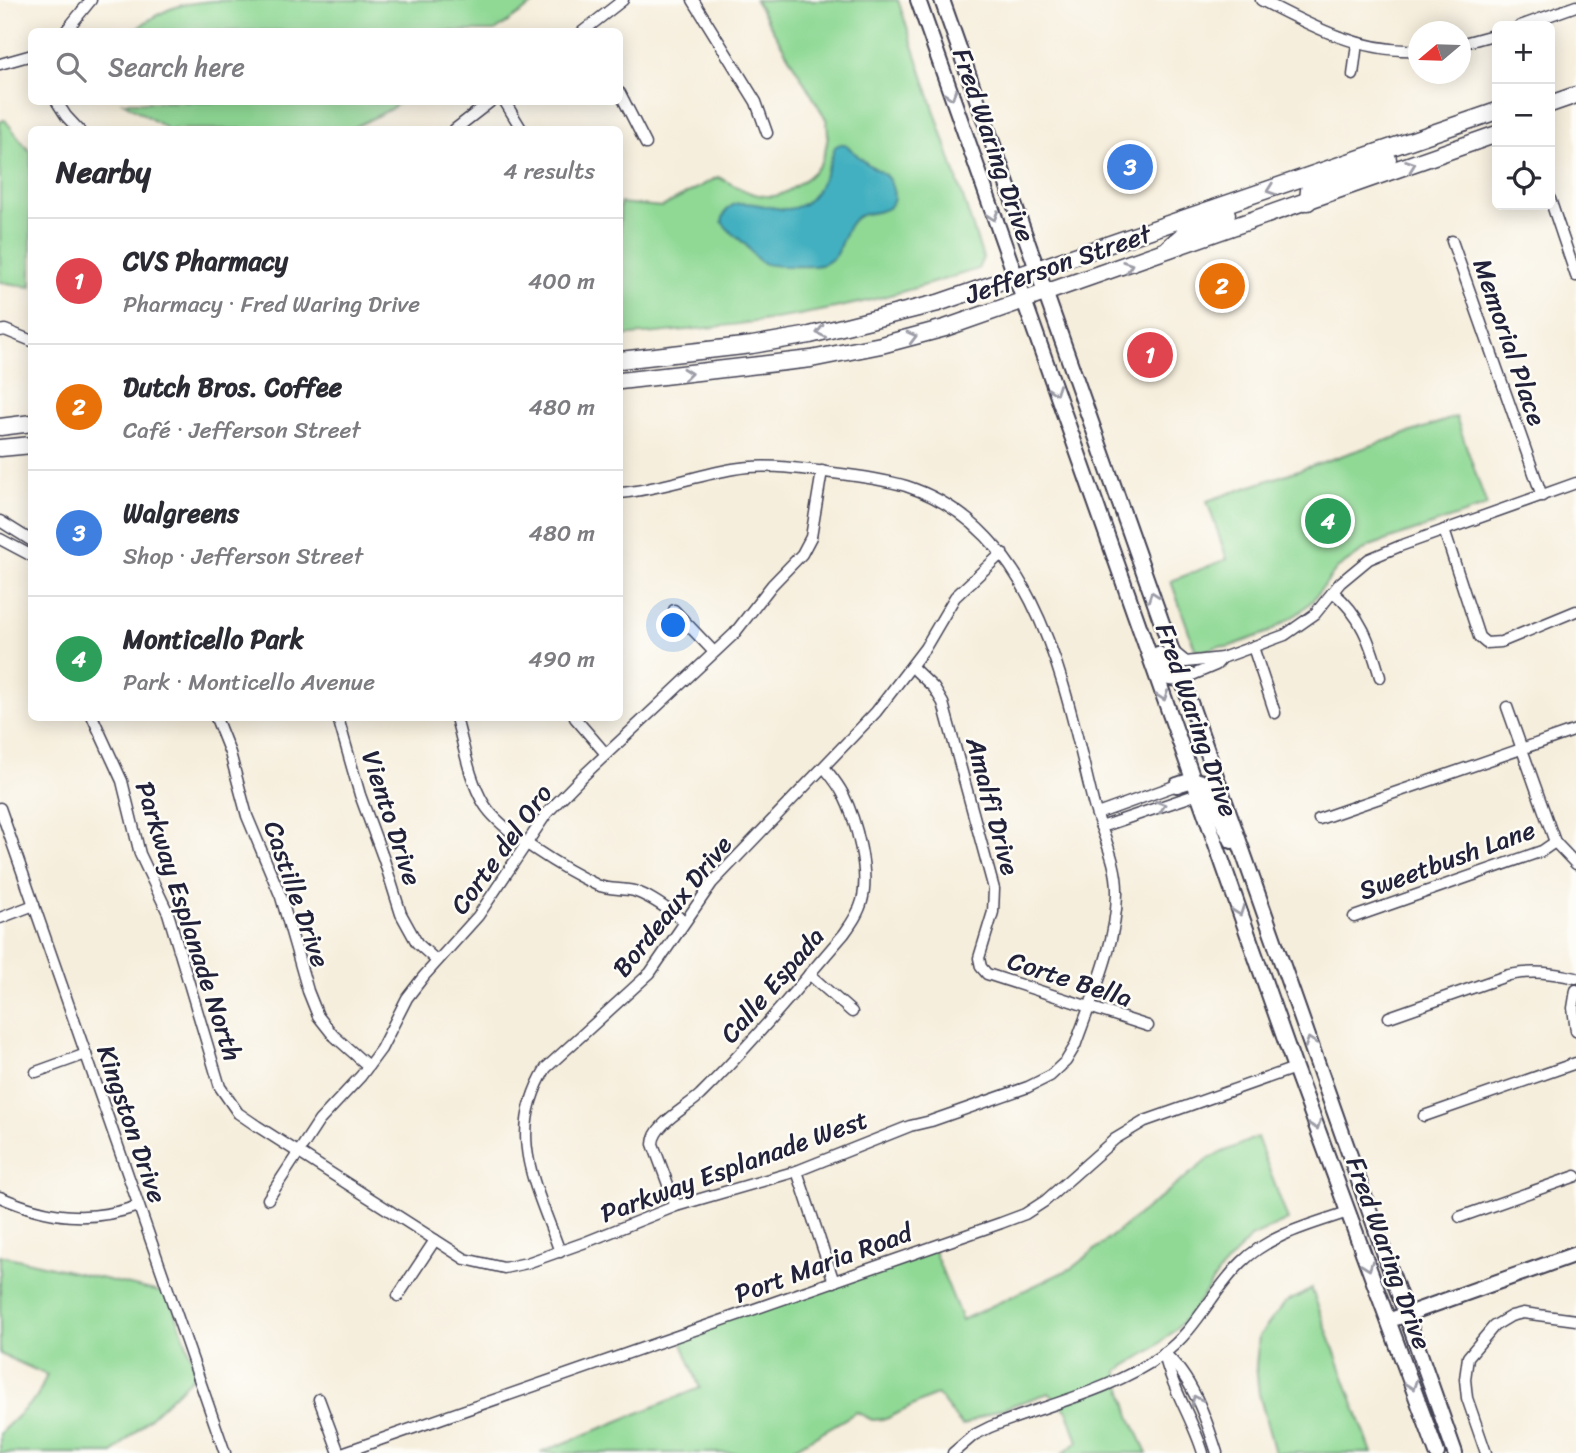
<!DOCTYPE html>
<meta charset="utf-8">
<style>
:root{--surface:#fff;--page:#f7f7f7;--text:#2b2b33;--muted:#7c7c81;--line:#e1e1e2;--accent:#db2777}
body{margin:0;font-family:Sriracha,sans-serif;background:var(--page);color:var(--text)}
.controls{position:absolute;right:21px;top:21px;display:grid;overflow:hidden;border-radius:10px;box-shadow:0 4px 18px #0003}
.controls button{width:63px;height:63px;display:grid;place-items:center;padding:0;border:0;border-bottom:2px solid var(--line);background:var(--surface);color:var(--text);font:35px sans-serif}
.compass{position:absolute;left:1408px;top:21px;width:63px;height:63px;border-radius:50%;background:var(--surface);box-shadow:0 4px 18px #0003;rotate:251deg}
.you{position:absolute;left:674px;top:626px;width:24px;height:24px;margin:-18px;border:5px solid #fff;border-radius:50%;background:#1a73e8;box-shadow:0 0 0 10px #1a73e833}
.badge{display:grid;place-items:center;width:46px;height:46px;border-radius:50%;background:var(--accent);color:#fff;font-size:23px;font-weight:700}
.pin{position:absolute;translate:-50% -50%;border:4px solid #fff;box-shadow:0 2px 7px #0006}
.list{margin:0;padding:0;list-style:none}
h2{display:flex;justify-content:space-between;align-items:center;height:91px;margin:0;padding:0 28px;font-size:30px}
h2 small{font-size:23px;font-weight:400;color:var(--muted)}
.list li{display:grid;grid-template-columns:46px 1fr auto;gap:21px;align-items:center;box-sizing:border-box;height:126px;padding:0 28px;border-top:2px solid var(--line)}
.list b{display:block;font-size:26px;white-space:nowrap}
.list p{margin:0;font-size:23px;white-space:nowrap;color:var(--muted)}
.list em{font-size:23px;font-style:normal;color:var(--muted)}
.icon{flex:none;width:38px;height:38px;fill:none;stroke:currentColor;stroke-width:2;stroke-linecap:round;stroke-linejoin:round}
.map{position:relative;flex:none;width:1576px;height:1453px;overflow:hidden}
.search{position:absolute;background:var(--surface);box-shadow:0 4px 18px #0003;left:28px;top:28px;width:595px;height:77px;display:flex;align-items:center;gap:18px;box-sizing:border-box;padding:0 24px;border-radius:10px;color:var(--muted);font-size:26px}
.panel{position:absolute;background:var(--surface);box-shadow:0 4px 18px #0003;left:28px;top:126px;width:595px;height:595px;border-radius:10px}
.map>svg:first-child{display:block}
.green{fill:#90d995;stroke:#597e68;stroke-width:2}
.water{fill:#43b0c0;stroke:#32697e;stroke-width:2}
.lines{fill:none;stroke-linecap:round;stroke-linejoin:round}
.minor-casing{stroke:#424153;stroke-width:13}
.secondary-casing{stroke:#424153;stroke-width:18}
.primary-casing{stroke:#424153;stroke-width:19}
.minor{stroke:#fff;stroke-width:10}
.secondary{stroke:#fff;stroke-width:14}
.primary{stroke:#fff;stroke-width:16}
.oneway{stroke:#9c9ca7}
.labels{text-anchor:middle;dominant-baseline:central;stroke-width:5;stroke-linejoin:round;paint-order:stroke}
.street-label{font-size:26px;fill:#22223b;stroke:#fdfcf7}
</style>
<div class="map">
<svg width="1576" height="1453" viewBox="0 0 1576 1453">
<rect width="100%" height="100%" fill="#fdfcf7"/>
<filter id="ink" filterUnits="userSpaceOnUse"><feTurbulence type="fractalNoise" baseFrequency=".0143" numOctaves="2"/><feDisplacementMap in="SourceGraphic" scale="14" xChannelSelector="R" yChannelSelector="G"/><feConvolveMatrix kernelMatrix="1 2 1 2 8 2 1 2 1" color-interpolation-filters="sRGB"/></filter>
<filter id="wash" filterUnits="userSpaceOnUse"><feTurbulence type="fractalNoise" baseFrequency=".00686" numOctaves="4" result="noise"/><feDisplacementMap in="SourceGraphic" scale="28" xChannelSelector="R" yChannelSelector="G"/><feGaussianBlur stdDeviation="1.57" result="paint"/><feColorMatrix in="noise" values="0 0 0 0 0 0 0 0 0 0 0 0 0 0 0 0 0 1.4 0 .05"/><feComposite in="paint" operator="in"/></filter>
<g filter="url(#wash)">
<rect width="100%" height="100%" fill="#f6eedc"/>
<!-- green -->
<g class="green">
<path d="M238,0H539L495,31H134C169,2 194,1 238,0Z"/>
<path d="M755,0H898L983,258L978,269C935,282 893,296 849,305C775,322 695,330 620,336V203L662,207L718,177C735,186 754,198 774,196C787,195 816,173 821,162C827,149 830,132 826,119Z"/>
<path d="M123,102H400L389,110L349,130L168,129Z"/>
<path d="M5,120L31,153V287L0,282V121Z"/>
<path d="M1456,417L1487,506L1370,546L1337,569L1312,601L1300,612L1269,632L1228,647L1219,646L1204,651L1195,649L1171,581L1227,559L1207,501Z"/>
<path d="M1257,1137L1288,1220L1251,1237L1219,1272L1195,1308L1175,1330L1152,1350L1117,1371L1130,1416L1147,1453H1063L1078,1442L1068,1412L1049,1393L992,1412L962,1426L937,1394L886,1419L872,1420L857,1412L786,1453H540L700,1388L679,1336L932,1246L962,1320L1072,1268L1211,1157Z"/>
<path d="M0,1255L169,1294L197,1373L113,1453H0V1433L37,1397L47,1375L0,1354Z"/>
<path d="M1312,1289V1290L1372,1453H1275L1259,1394L1256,1366L1259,1336L1285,1303Z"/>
</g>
<!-- water -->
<path class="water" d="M840,144H845C852,150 858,156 865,162C875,170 887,171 892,186C902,216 871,210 859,216C846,222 842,245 835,256C832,260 825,264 821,265C813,267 770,267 763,263C754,259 751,250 745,244C736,236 729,232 722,222C729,187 766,211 788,209C795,208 803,205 808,201C820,192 831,160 835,147Z"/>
</g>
<g filter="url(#ink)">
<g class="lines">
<!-- minor casing -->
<g class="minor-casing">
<g id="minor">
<path d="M693,0L756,102L767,133"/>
<path d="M1261,0C1311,26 1361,53 1418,50"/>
<path d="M1520,26L1576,6"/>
<path d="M65,32L91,0"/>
<path d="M582,32L623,0"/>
<path d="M1460,44L1497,34"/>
<path d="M0,64L32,55"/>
<path d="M1353,75L1357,43"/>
<path d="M620,93L646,144"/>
<path d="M57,102L66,116L79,130"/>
<path d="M505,102L522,130"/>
<path d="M454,130L490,102"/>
<path d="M1550,199L1576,276"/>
<path d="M1452,241L1542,496"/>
<path d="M0,331L5,330L32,341"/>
<path d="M0,521L32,541"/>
<path d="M1444,530L1479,637L1486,643L1501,642L1576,611"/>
<path d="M0,539L32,556"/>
<path d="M1333,592C1361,615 1370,642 1380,677"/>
<path d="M674,610L714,652"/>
<path d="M1253,647L1275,713"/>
<path d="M1174,652L1186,662L1222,658L1285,635L1315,614L1340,583L1369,559L1400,546L1576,483"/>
<path d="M912,667L934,688L943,703L994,889L993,912L979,958L981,967L987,974L1148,1026"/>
<path d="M1183,679L1216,665L1222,658"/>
<path d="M1507,707L1555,842L1576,864"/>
<path d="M93,718L122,781L140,854L168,913L220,1087L238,1113L257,1126L465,1259L504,1268L527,1263L586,1242L676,1206L797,1171L910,1126L931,1121L1028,1087L1050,1076L1066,1061L1075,1046C1092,997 1116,946 1117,894C1118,861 1101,833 1093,802C1064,685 1038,529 906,486C882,479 858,476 833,473C800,469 766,463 733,469C694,476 661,489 620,493"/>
<path d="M216,718L230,753L247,816L281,897L308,991L318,1016L333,1035L368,1066"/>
<path d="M338,718L360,795L384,860L401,914L417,943L437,961"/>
<path d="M456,718C464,746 469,779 484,804C501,832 567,871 597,885C609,890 622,888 634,891C653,897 669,911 685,921"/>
<path d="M575,718L606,754"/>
<path d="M0,808L225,1453"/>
<path d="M1097,814L1177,785"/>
<path d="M1319,819L1576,730"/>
<path d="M1101,827L1198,794"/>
<path d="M1354,917L1542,851L1555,842"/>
<path d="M0,918L34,905"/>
<path d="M809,974L852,1012"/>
<path d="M1576,990L1573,1008L1576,1031"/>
<path d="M1389,1017L1509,975C1532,970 1553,973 1576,978"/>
<path d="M36,1072L86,1054"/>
<path d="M1424,1116L1576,1063"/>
<path d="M797,1171L834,1282"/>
<path d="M0,1197C48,1218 89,1223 138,1206"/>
<path d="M268,1199L319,1121L361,1076L381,1049L407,998L424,976L478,916L547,813L583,776L734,634L772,585L802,554L811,537L822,471"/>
<path d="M676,1206L653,1144C653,1125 686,1108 700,1095C751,1045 797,988 844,934C851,924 859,913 862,901C870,872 856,820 843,794C838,784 831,776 824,767"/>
<path d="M1460,1217L1576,1176"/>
<path d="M560,1252C536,1184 505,1136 546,1068L650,973L712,883L876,712L925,648L955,597L1002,553"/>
<path d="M398,1296L435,1240"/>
<path d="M1164,1353C1192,1377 1206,1418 1217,1453"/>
<path d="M1164,1354C1172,1389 1193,1419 1203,1453"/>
<path d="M319,1399L339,1453"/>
<path d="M342,1453L1001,1223L1025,1214L1045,1201L1115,1139L1145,1121L1295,1068"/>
<path d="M953,1453L974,1435L990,1427C1048,1404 1111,1391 1162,1355C1197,1330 1212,1291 1242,1262C1269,1235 1313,1224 1348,1212"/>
<path d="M1486,1453L1467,1398L1465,1379L1468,1357L1494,1326L1511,1316L1523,1313L1576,1320"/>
</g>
</g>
<!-- secondary casing -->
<g class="secondary-casing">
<g id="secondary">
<path d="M918,0L1295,1068L1437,1453"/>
<path d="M942,0L1455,1453"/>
<path d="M1158,654L1170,678L1183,679"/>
<path d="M1177,785C1187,782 1196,777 1205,784L1232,841"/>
<path d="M1396,1318L1576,1254"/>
</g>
</g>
<!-- primary casing -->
<g class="primary-casing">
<g id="primary">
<path d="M1550,104L1576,95"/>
<path d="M1308,202L1309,190L1388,159"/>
<path d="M1168,248L1184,234L1226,218L1227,214L1223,206"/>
<path d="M620,360L752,345L810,335L938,303L1497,111"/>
<path d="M620,381L811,359L881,345L945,328L1497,134"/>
<path d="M0,427L32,423"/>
<path d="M0,448L32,445"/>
</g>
</g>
<!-- minor -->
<use href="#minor" class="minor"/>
<!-- secondary -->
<use href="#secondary" class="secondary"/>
<!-- primary -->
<use href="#primary" class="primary"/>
</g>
<!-- one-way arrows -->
<defs><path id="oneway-chevron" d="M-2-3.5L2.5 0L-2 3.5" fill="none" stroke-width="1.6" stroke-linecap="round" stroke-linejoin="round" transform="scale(1.75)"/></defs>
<g class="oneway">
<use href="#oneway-chevron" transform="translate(951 95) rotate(71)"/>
<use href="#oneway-chevron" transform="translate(1411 165) rotate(-20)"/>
<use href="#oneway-chevron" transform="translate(1271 190) rotate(161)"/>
<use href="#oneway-chevron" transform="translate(993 216) rotate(71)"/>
<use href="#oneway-chevron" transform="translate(1128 266) rotate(-19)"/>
<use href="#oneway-chevron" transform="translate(821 332) rotate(167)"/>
<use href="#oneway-chevron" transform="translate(912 337) rotate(-15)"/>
<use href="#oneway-chevron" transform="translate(687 374) rotate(-6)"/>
<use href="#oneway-chevron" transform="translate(1055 390) rotate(70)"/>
<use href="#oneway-chevron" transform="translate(1153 596) rotate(-110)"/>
<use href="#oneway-chevron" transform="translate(1163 696) rotate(71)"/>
<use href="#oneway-chevron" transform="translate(1161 806) rotate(-19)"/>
<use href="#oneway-chevron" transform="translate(1239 911) rotate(70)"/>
<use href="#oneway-chevron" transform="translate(1310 1042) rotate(-109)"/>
<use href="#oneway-chevron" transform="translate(1316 1125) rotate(70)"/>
<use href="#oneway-chevron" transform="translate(1368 1266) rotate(70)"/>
<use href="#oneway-chevron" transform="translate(1412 1385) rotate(70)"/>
<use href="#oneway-chevron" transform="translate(1196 1400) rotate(-116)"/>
</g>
</g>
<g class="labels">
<!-- street labels -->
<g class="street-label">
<text transform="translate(994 145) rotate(71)">Fred Waring Drive</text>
<text transform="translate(1058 264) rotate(-19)">Jefferson Street</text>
<text transform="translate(1510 342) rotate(71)">Memorial Place</text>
<text transform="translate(1197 720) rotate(71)">Fred Waring Drive</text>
<text transform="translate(993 806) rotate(75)">Amalfi Drive</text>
<text transform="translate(392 818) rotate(72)">Viento Drive</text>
<text transform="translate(501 849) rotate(-54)">Corte del Oro</text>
<text transform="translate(1447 860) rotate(-20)">Sweetbush Lane</text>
<text transform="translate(297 894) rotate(71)">Castille Drive</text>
<text transform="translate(672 906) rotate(-51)">Bordeaux Drive</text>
<text transform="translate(189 921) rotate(72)">Parkway Esplanade North</text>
<text transform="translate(1070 979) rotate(18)">Corte Bella</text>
<text transform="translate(772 985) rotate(-49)">Calle Espada</text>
<text transform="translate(132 1124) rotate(71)">Kingston Drive</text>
<text transform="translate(734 1166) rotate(-20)">Parkway Esplanade West</text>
<text transform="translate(1389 1253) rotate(70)">Fred Waring Drive</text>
<text transform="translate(823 1263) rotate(-20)">Port Maria Road</text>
</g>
</g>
</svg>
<div class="controls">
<button>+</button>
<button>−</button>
<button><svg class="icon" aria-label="locate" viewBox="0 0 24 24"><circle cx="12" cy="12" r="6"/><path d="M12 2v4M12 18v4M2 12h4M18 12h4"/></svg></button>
</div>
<svg class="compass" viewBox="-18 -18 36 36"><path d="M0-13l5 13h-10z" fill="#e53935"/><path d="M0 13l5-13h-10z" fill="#7c7c81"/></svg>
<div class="you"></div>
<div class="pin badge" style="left:1150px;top:355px;background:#e0444e">1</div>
<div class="pin badge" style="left:1222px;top:286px;background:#e8710a">2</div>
<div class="pin badge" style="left:1130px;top:167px;background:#3f7fe0">3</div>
<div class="pin badge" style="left:1328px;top:521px;background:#2e9e5b">4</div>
<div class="search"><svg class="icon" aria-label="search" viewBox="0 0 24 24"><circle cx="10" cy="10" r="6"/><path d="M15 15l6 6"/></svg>Search here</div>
<section class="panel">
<h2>Nearby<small>4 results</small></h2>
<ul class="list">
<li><span class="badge" style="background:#e0444e">1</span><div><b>CVS Pharmacy</b><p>Pharmacy · Fred Waring Drive</p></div><em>400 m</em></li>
<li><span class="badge" style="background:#e8710a">2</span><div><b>Dutch Bros. Coffee</b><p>Café · Jefferson Street</p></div><em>480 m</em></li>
<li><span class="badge" style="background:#3f7fe0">3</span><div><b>Walgreens</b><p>Shop · Jefferson Street</p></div><em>480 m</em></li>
<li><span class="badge" style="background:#2e9e5b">4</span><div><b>Monticello Park</b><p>Park · Monticello Avenue</p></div><em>490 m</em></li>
</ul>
</section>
</div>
